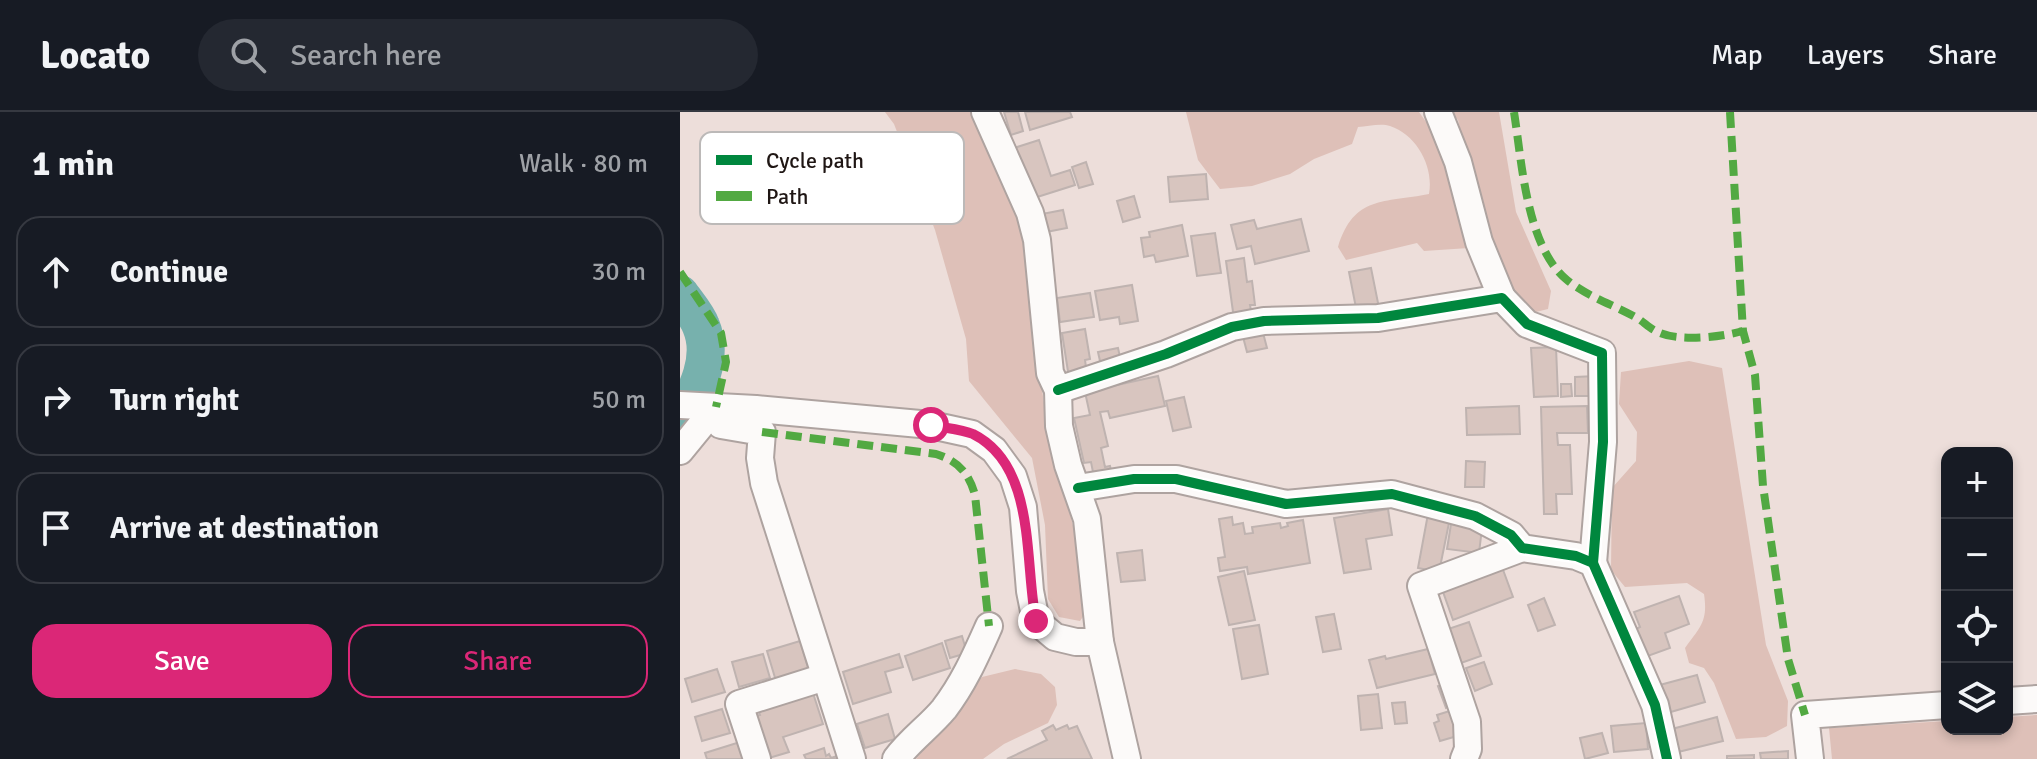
<!DOCTYPE html>
<meta charset="utf-8">
<style>
:root{--surface:#171b24;--page:#242831;--text:#f1f3f6;--muted:#9ea1a6;--line:#363941;--accent:#db2777}
body{margin:0;font-family:Signika,sans-serif;background:var(--page);color:var(--text)}
.controls{position:absolute;right:24px;bottom:24px;display:grid;overflow:hidden;border-radius:16px;box-shadow:0 4px 12px #0003}
.controls button{width:72px;height:72px;display:grid;place-items:center;padding:0;border:0;border-bottom:2px solid var(--line);background:var(--surface);color:var(--text);font:40px sans-serif}
.stop{position:absolute;width:24px;height:24px;margin:-18px;border:6px solid #db2777;border-radius:50%;background:#fff}
.stop.end{background:#db2777;border-color:#fff;box-shadow:0 2px 8px #0008}
.list{margin:0;padding:0;list-style:none}
h2{display:flex;justify-content:space-between;align-items:center;height:104px;margin:0;padding:0 32px;font-size:34px}
h2 small{font-size:26px;font-weight:400;color:var(--muted)}
.list li{display:grid;grid-template-columns:52px 1fr auto;gap:24px;align-items:center;box-sizing:border-box;height:112px;margin:0 16px 16px;padding:0 16px;border:2px solid var(--line);border-radius:24px}
.list b{display:block;font-size:30px;white-space:nowrap}
.list em{font-size:26px;font-style:normal;color:var(--muted)}
.actions{display:flex;gap:16px;padding:24px 32px}
.actions a{flex:1;padding:18px 0;border:2px solid var(--accent);border-radius:24px;text-align:center;font-size:28px;color:var(--accent)}
.actions .main{background:var(--accent);color:#fff}
.icon{flex:none;width:44px;height:44px;fill:none;stroke:currentColor;stroke-width:2;stroke-linecap:round;stroke-linejoin:round}
.map{position:relative;flex:none;width:1357px;height:647px;overflow:hidden}
header{display:flex;align-items:center;gap:48px;box-sizing:border-box;height:112px;padding:0 40px;background:var(--surface);border-bottom:2px solid var(--line)}
header strong{font-size:38px}
nav{display:flex;gap:44px;margin-inline-start:auto;font-size:28px}
.search{width:560px;height:72px;background:var(--page);display:flex;align-items:center;gap:20px;box-sizing:border-box;padding:0 28px;border-radius:44px;color:var(--muted);font-size:30px}
main{display:flex}
aside{flex:1;background:var(--surface)}
.map>svg:first-child{display:block}
.green{fill:#dec0b8}
.lines{fill:none;stroke-linecap:round;stroke-linejoin:round}
.river{stroke:#77b1ad;stroke-width:38}
.building{fill:#d8c5bf;stroke:#bfb3b0;stroke-width:2}
.minor-casing{stroke:#aea3a0;stroke-width:30}
.minor{stroke:#fcfaf9;stroke-width:26}
.quiet{stroke:#52a942;stroke-width:8;stroke-dasharray:16 8;stroke-linecap:butt}
.cycleway-casing{stroke:#fff;stroke-width:15}
.cycleway{stroke:#00873e;stroke-width:10}
.route{stroke:#db2777;stroke-width:10}
.key{fill:#fff;stroke:#bcb9b8;stroke-width:2}
.key-label{font-size:22px;fill:#1f1614}
</style>
<header>
<strong>Locato</strong>
<div class="search"><svg class="icon" aria-label="search" viewBox="0 0 24 24"><circle cx="10" cy="10" r="6"/><path d="M15 15l6 6"/></svg>Search here</div>
<nav><a>Map</a><a>Layers</a><a>Share</a></nav>
</header>
<main>
<aside>
<h2>1 min<small>Walk · 80 m</small></h2>
<ul class="list">
<li><svg class="icon" aria-label="ahead" viewBox="0 0 24 24"><path d="M12 20V5M6 11l6-6 6 6"/></svg><div><b>Continue</b></div><em>30 m</em></li>
<li><svg class="icon" aria-label="right" viewBox="0 0 24 24"><path d="M7 20v-9h11M14 6l5 5-5 5"/></svg><div><b>Turn right</b></div><em>50 m</em></li>
<li><svg class="icon" aria-label="arrive" viewBox="0 0 24 24"><path d="M6 21V4h12l-3 4 3 4H6"/></svg><div><b>Arrive at destination</b></div></li>
</ul>
<div class="actions"><a class="main">Save</a><a>Share</a></div>
</aside>
<div class="map">
<svg width="1357" height="647" viewBox="0 0 1357 647">
<rect width="100%" height="100%" fill="#eddeda"/>
<!-- green -->
<g class="green">
<path d="M205,0H297L345,115L359,259L369,322L402,448L407,499L400,509L379,505L368,487L365,413L352,346L289,269L286,227L255,118L214,12Z"/>
<path d="M506,0H739L761,31L789,136L744,139L737,131L666,148L658,135C674,83 704,91 749,82C754,55 737,23 710,14C702,11 688,14 678,15L672,32L634,47L610,62L572,74L540,77L518,48Z"/>
<path d="M771,0H819L836,100L871,179L868,197L852,201L831,176L807,123L778,8Z"/>
<path d="M1009,249L1042,256L1086,533L1108,589L1107,614L1086,625L1056,627L1034,571L1024,556L1009,551L1005,536C1021,514 1028,509 1024,482L1007,471L945,475L931,458L932,376L956,349L957,320L939,292L941,260Z"/>
<path d="M335,557L361,562L375,575L377,593L368,611L324,632L303,647H236L302,565Z"/>
<path d="M1357,603V647H1152L1149,616L1267,609V617H1327V605Z"/>
</g>
<g class="lines">
<!-- river -->
<path class="river" d="M0,182C7,192 17,203 21,214C35,247 15,282 0,310"/>
</g>
<!-- building -->
<g class="building">
<path d="M324,0H338L343,19L331,23Z"/>
<path d="M345,0H390L392,5L350,18Z"/>
<path d="M359,28L371,64L390,58L395,73L351,87L334,36Z"/>
<path d="M406,50L413,72L399,76L392,55Z"/>
<path d="M526,62L528,87L490,90L488,65Z"/>
<path d="M454,84L460,105L443,110L437,89Z"/>
<path d="M383,98L387,116L366,120L362,102Z"/>
<path d="M621,107L629,139L575,152L571,134L557,137L551,113L574,108L577,117Z"/>
<path d="M502,113L508,144L476,150L474,143L464,145L461,126L470,125L469,120Z"/>
<path d="M535,121L541,161L517,164L511,124Z"/>
<path d="M564,146L567,170L572,169L575,193H570L572,204L554,207L546,149Z"/>
<path d="M691,156L699,196L677,201L669,160Z"/>
<path d="M452,173L458,209L440,212L439,205L420,208L415,179Z"/>
<path d="M410,181L414,205L380,210L377,186Z"/>
<path d="M405,217L410,247L405,248L407,263L389,266L382,221Z"/>
<path d="M582,217L587,236L567,240L562,221Z"/>
<path d="M876,235L878,284L854,285L851,236Z"/>
<path d="M438,236L442,254L422,258L418,240Z"/>
<path d="M478,264L485,294L430,306L428,299L420,300L428,334L421,336L425,355L430,354L433,366L415,370L411,350L404,351L394,306L410,303L405,280Z"/>
<path d="M916,264V284H895V265Z"/>
<path d="M881,272H891L892,284L881,285Z"/>
<path d="M504,285L511,315L493,319L486,289Z"/>
<path d="M839,294L840,322L787,323L786,296Z"/>
<path d="M907,294L908,321H877L878,333H890L892,382H876L877,402H864L861,295Z"/>
<path d="M786,349L805,350L804,375H785Z"/>
<path d="M708,397L712,423L686,427L691,457L664,461L654,406Z"/>
<path d="M748,402L770,406L759,460L738,456Z"/>
<path d="M552,405L553,413L563,411L565,422L573,421L572,415L600,411L601,416L608,414L607,411L623,408L630,451L568,462L567,455L540,459L538,446L545,445L539,407Z"/>
<path d="M771,412L802,416L799,441L767,437Z"/>
<path d="M462,438L465,468L441,470L437,441Z"/>
<path d="M822,455L833,485L773,508L762,477Z"/>
<path d="M564,459L575,508L549,513L538,465Z"/>
<path d="M999,484L1009,512L985,521L990,536L965,545L956,517L960,515L954,500Z"/>
<path d="M864,486L875,513L858,519L848,493Z"/>
<path d="M654,502L661,537L643,540L636,505Z"/>
<path d="M789,510L801,544L781,551L768,517Z"/>
<path d="M579,513L588,562L562,567L553,517Z"/>
<path d="M282,524L287,541L270,546L265,529Z"/>
<path d="M120,529L129,559L96,569L87,539Z"/>
<path d="M262,531L270,556L233,568L225,544Z"/>
<path d="M748,537L755,562L697,576L689,548L705,544L706,547Z"/>
<path d="M83,542L90,566L59,575L52,550Z"/>
<path d="M219,542L223,555L205,560L211,580L173,592L163,560Z"/>
<path d="M804,550L812,572L795,579L786,556Z"/>
<path d="M37,557L45,580L12,590L5,567Z"/>
<path d="M1017,563L1025,590L984,602L976,574Z"/>
<path d="M764,572L773,593L766,596L758,574Z"/>
<path d="M133,581L143,612L103,625L109,640L89,646L75,604L80,603L79,600Z"/>
<path d="M698,582L702,616L681,618L678,584Z"/>
<path d="M725,590L727,611L715,612L712,591Z"/>
<path d="M42,597L50,621L22,629L15,605Z"/>
<path d="M776,597L784,622L760,629L754,611L759,609L757,603Z"/>
<path d="M208,602L215,627L185,636L177,612Z"/>
<path d="M1037,605L1043,629L994,641L988,618Z"/>
<path d="M966,611L968,637L934,640L931,614Z"/>
<path d="M373,613L376,618L387,613L389,617L397,614L412,647H327L367,628L362,619Z"/>
<path d="M922,621L928,641L905,647L900,626Z"/>
<path d="M60,630L65,647H27L25,641Z"/>
<path d="M144,636L146,644L149,642L151,646L157,644L158,647H126L124,643Z"/>
<path d="M1108,639V647H1081L1080,641Z"/>
<path d="M1074,643V647H1047V644Z"/>
</g>
<g class="lines">
<!-- minor casing -->
<g class="minor-casing">
<g id="minor">
<path d="M305,0L350,101L357,128L370,261L378,278L379,314L388,353L407,407L420,530L447,647"/>
<path d="M758,0L778,50L799,130L822,186"/>
<path d="M378,278L486,242L552,215L584,209L698,206L822,186L847,212L922,241L923,330L913,451"/>
<path d="M0,293L76,297L251,313L292,322L314,338L333,364L343,395L350,479L356,509L375,525L396,530H420"/>
<path d="M36,295L41,313L82,320L80,346L84,371L172,647"/>
<path d="M0,339L36,295"/>
<path d="M398,376L454,367H496L606,392L712,382L795,404L831,423L842,436L896,444L913,451L975,593L987,647"/>
<path d="M1327,589L1357,587"/>
<path d="M77,647L59,592L145,565"/>
<path d="M216,647C230,628 249,615 264,597C284,571 296,543 309,514"/>
<path d="M784,647L788,637L787,610L741,474L842,436"/>
<path d="M1130,647L1125,603L1267,593"/>
</g>
</g>
<!-- minor -->
<use href="#minor" class="minor"/>
<!-- quiet -->
<g class="quiet">
<path d="M834,0C842,50 846,134 887,168C908,185 934,193 957,206C964,210 970,217 978,220C998,230 1042,225 1063,219"/>
<path d="M1050,0L1063,219L1075,263L1083,374L1108,547L1125,603"/>
<path d="M0,160L41,221L46,250L36,295"/>
<path d="M82,320L256,342C278,349 289,361 295,383L309,514"/>
</g>
<!-- cycleway casing -->
<g class="cycleway-casing">
<g id="cycleway">
<path d="M378,278L486,242L552,215L584,209L698,206L822,186L847,212L922,241L923,330L913,451"/>
<path d="M398,376L454,367H496L606,392L712,382L795,404L831,423L842,436L896,444L913,451L975,593L987,647"/>
</g>
</g>
<!-- cycleway -->
<use href="#cycleway" class="cycleway"/>
</g>
<g class="lines">
<!-- route -->
<path class="route" d="M251,313C264,316 281,317 293,322C357,354 344,450 356,509"/>
</g>
<!-- legend -->
<rect x="20" y="20" width="264" height="92" rx="12" class="key"/>
<rect x="36" y="43" width="36" height="10" fill="#00873e"/>
<rect x="36" y="79" width="36" height="10" fill="#52a942"/>
<g class="key-label">
<text x="86" y="56">Cycle path</text>
<text x="86" y="92">Path</text>
</g>
</svg>
<div class="controls">
<button>+</button>
<button>−</button>
<button><svg class="icon" aria-label="locate" viewBox="0 0 24 24"><circle cx="12" cy="12" r="6"/><path d="M12 2v4M12 18v4M2 12h4M18 12h4"/></svg></button>
<button><svg class="icon" aria-label="layers" viewBox="0 0 24 24"><path d="M12 4l9 5-9 5-9-5zM3 14l9 5 9-5"/></svg></button>
</div>
<div class="stop" style="left:251px;top:313px"></div>
<div class="stop end" style="left:356px;top:509px"></div>
</div>
</main>
